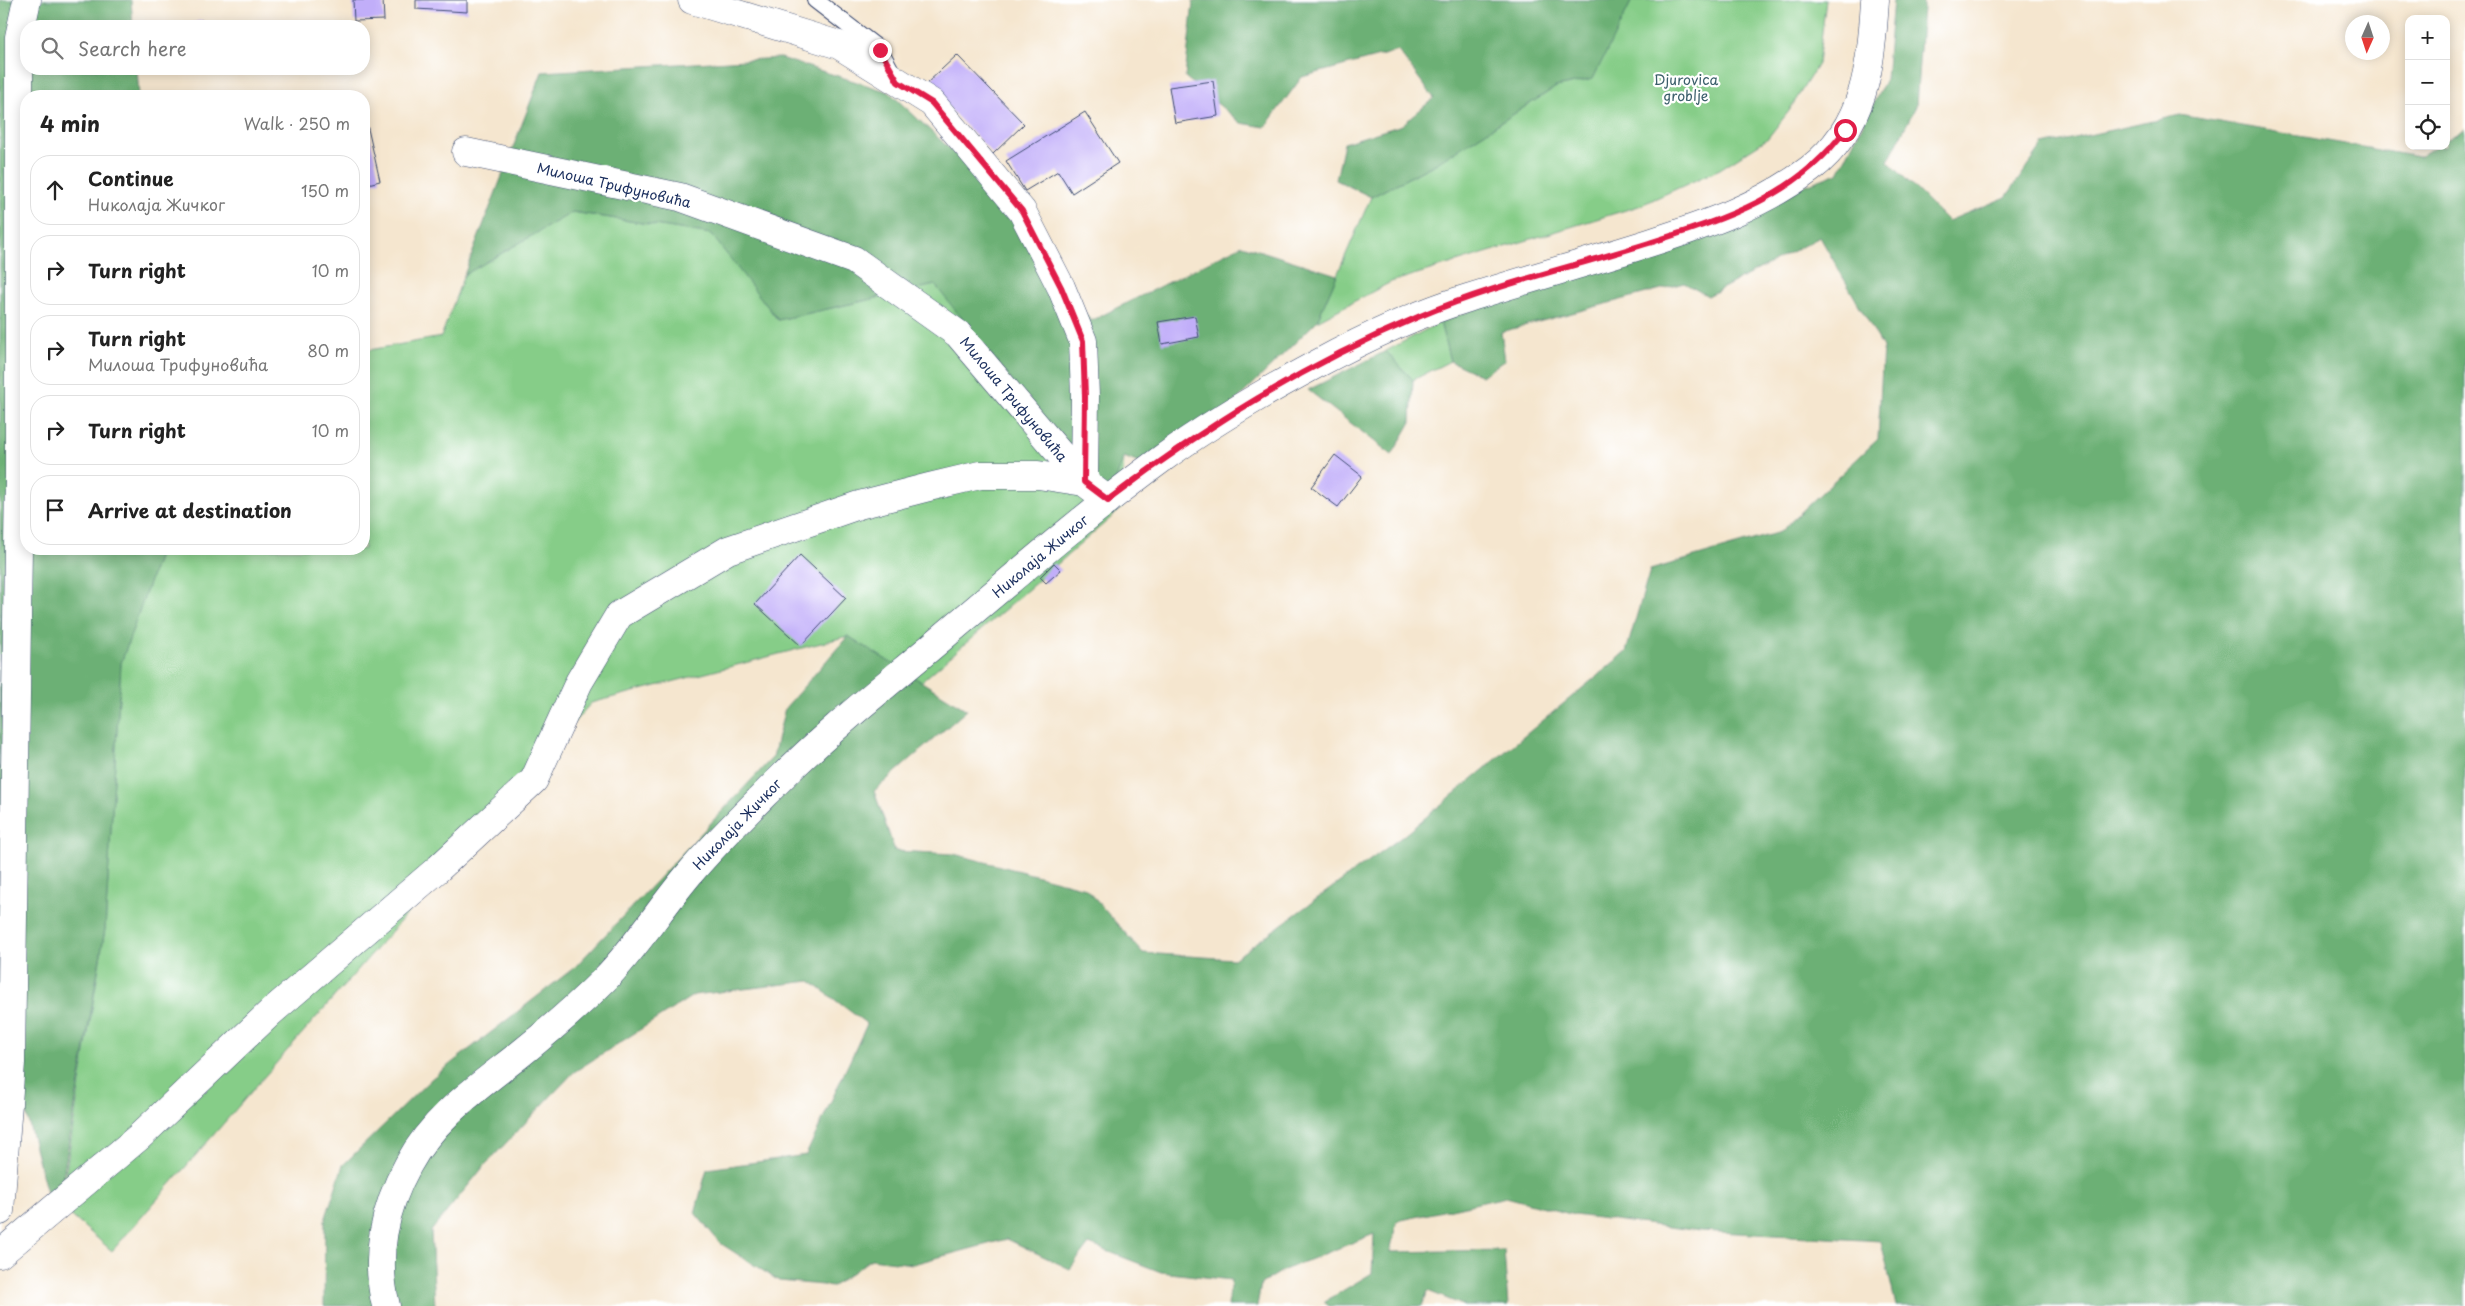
<!DOCTYPE html>
<meta charset="utf-8">
<style>
:root{--surface:#fff;--page:#f2f2f2;--text:#222;--muted:#767676;--line:#e0e0e0}
body{margin:0;font-family:"Playpen Sans",sans-serif;background:var(--page);color:var(--text)}
.controls{position:absolute;right:15px;top:15px;display:grid;overflow:hidden;border-radius:10px;box-shadow:0 2px 12px #0003}
.controls button{width:45px;height:45px;display:grid;place-items:center;padding:0;border:0;border-bottom:1px solid var(--line);background:var(--surface);color:var(--text);font:25px sans-serif}
.compass{position:absolute;left:2345px;top:15px;width:45px;height:45px;border-radius:50%;background:var(--surface);box-shadow:0 2px 12px #0003;rotate:183deg}
.stop{position:absolute;width:15px;height:15px;margin:-11px;border:4px solid #e11d48;border-radius:50%;background:#fff}
.stop.end{background:#e11d48;border-color:#fff;box-shadow:0 1px 5px #0008}
.list{margin:0;padding:0;list-style:none}
h2{display:flex;justify-content:space-between;align-items:center;height:65px;margin:0;padding:0 20px;font-size:21px}
h2 small{font-size:16px;font-weight:400;color:var(--muted)}
.list li{display:grid;grid-template-columns:32px 1fr auto;gap:15px;align-items:center;box-sizing:border-box;height:70px;margin:0 10px 10px;padding:0 10px;border:1px solid var(--line);border-radius:20px}
.list b{display:block;font-size:19px;white-space:nowrap}
.list p{margin:0;font-size:16px;white-space:nowrap;color:var(--muted)}
.list em{font-size:16px;font-style:normal;color:var(--muted)}
.icon{flex:none;width:28px;height:28px;fill:none;stroke:currentColor;stroke-width:2;stroke-linecap:round;stroke-linejoin:round}
.map{position:relative;flex:none;width:2465px;height:1306px;overflow:hidden}
.search{position:absolute;background:var(--surface);box-shadow:0 2px 12px #0003;left:20px;top:20px;width:350px;height:55px;display:flex;align-items:center;gap:12px;box-sizing:border-box;padding:0 18px;border-radius:20px;color:var(--muted);font-size:19px}
.panel{position:absolute;background:var(--surface);box-shadow:0 2px 12px #0003;left:20px;top:90px;width:350px;height:465px;border-radius:20px}
.map>svg:first-child{display:block}
.green{fill:#86cd88;stroke:#507e73}
.forest{fill:#6cb074;stroke:#447069}
.building{fill:#c1aef9}
.lines{fill:none;stroke-linecap:round;stroke-linejoin:round}
.service-casing{stroke:#3c4a6f;stroke-width:18}
.minor-casing{stroke:#3c4a6f;stroke-width:29}
.tertiary-casing{stroke:#3c4a6f;stroke-width:29}
.service{stroke:#fff;stroke-width:16}
.minor{stroke:#fff;stroke-width:28}
.tertiary{stroke:#fff;stroke-width:28}
.route{stroke:#e11d48;stroke-width:6}
.labels{text-anchor:middle;dominant-baseline:central;stroke-width:4.5;stroke-linejoin:round;paint-order:stroke}
.park-label{font-size:14px;fill:#3b5e6b;stroke:#fff}
.street-label{font-size:14px;fill:#1b2f5e;stroke:#fff}
</style>
<div class="map">
<svg width="2465" height="1306" viewBox="0 0 2465 1306">
<rect width="100%" height="100%" fill="#fff"/>
<filter id="ink" filterUnits="userSpaceOnUse"><feTurbulence type="fractalNoise" baseFrequency=".02" numOctaves="2"/><feDisplacementMap in="SourceGraphic" scale="10" xChannelSelector="R" yChannelSelector="G"/><feConvolveMatrix kernelMatrix="1 2 1 2 8 2 1 2 1" color-interpolation-filters="sRGB"/></filter>
<filter id="wash" filterUnits="userSpaceOnUse"><feTurbulence type="fractalNoise" baseFrequency=".0096" numOctaves="4" result="noise"/><feDisplacementMap in="SourceGraphic" scale="20" xChannelSelector="R" yChannelSelector="G"/><feGaussianBlur stdDeviation="1.12" result="paint"/><feColorMatrix in="noise" values="0 0 0 0 0 0 0 0 0 0 0 0 0 0 0 0 0 1.4 0 .05"/><feComposite in="paint" operator="in"/></filter>
<g filter="url(#wash)">
<rect width="100%" height="100%" fill="#f5e6cf"/>
<!-- green -->
<g class="green">
<path d="M1632,0H1826L1818,64L1789,111L1767,139L1720,169L1639,206L1391,282L1317,321L1371,197L1437,163L1556,87L1592,79Z"/>
<path d="M572,212L712,234L778,320L935,285L1124,456L1121,509L921,682L848,636L591,703L112,1251L60,1206L105,929L121,663L161,549H364V351L441,337L464,275Z"/>
<path d="M1440,322L1450,361L1413,380L1386,351Z"/>
</g>
<!-- forest -->
<g class="forest">
<path d="M0,0H131L133,26H26V69H137L139,96H26V549H161L121,663L105,929L55,1224L0,1013Z"/>
<path d="M1200,0H1632L1593,79L1556,87L1437,163L1371,197L1336,180L1344,143L1402,125L1434,98L1398,51L1302,77L1265,127L1241,123L1185,77L1193,2Z"/>
<path d="M1893,0H1923V8L1916,106L1888,161L1948,221L2006,197L2043,145L2180,115L2419,157L2436,146H2446V140L2465,129V1306H1896L1881,1241L1701,1231L1574,1215L1506,1197L1397,1221L1390,1252L1504,1250L1508,1306H1465L1428,1291L1422,1306H1329L1324,1302L1372,1273L1374,1234L1284,1270L1261,1284L1257,1306H1228L1231,1280L1161,1272L1089,1244L1070,1269L1007,1239L913,1264L871,1259L833,1286L779,1281L720,1243L695,1213L707,1169L806,1155L867,1024L810,981L694,995L574,1072L485,1165L431,1231L435,1306H324L325,1220L343,1165L431,1079L575,967L773,757L785,708L848,636L967,710L874,791L895,851L954,854L1085,888L1143,953L1234,959L1403,836L1626,652L1650,570L1780,532L1878,439L1883,347L1820,237L1708,296L1684,283L1501,332L1505,360L1482,376L1450,361L1440,322L1838,173L1886,79Z"/>
<path d="M780,58L889,92L977,174L1091,321L1242,245L1337,275L1317,321L1163,473L1124,457L1108,500L935,285L778,320L711,234L573,212L464,275L542,72Z"/>
<path d="M1386,351L1413,380L1411,422L1392,455L1308,390Z"/>
</g>
<g id="blocks">
<!-- building -->
<g class="building">
<path d="M353,0H383L384,20L354,21Z"/>
<path d="M416,0H467V12L416,9Z"/>
<path d="M202,20L204,26H183Z"/>
<path d="M957,55L1024,124L993,154L926,84Z"/>
<path d="M1213,81L1218,116L1175,123L1169,87Z"/>
<path d="M1085,112L1118,163L1072,193L1058,171L1025,191L1006,161Z"/>
<path d="M366,120L380,181L364,185V121Z"/>
<path d="M1195,316L1199,337L1162,344L1158,322Z"/>
<path d="M1335,455L1362,476L1338,507L1311,487Z"/>
<path d="M800,555L846,598L801,646L755,604Z"/>
<path d="M1054,563L1061,570L1046,583L1040,577Z"/>
</g>
</g>
</g>
<g filter="url(#ink)">
<use href="#blocks" fill-opacity="0" stroke="#3c4a6f" stroke-width="1"/>
<g class="lines">
<!-- service casing -->
<g class="service-casing">
<path id="service" d="M815,0L880,50L894,76"/>
</g>
<!-- minor casing -->
<g class="minor-casing">
<g id="minor">
<path d="M692,0L839,45L932,103L1022,211L1061,287L1083,341L1085,397L1084,482"/>
<path d="M466,152L680,197L854,260L958,334L1084,482"/>
<path d="M0,1254L139,1137L271,1012L439,868L534,780L579,682L619,615L728,550L859,505L929,487L980,475H1038L1084,482L1108,500"/>
</g>
</g>
<!-- tertiary casing -->
<g class="tertiary-casing">
<g id="tertiary">
<path d="M0,1211L11,1063L19,474V37L27,0"/>
<path d="M386,1306C374,1257 384,1208 408,1165C434,1117 477,1088 519,1055C549,1031 578,1006 605,979C637,946 661,907 690,873C717,841 748,811 777,782C832,727 893,680 951,630C1020,572 1089,512 1163,458C1210,424 1263,393 1315,365C1363,339 1415,314 1468,298C1528,279 1589,262 1649,243C1705,225 1762,206 1810,169C1866,126 1871,65 1875,0"/>
</g>
</g>
<!-- service -->
<use href="#service" class="service"/>
<!-- minor -->
<use href="#minor" class="minor"/>
<!-- tertiary -->
<use href="#tertiary" class="tertiary"/>
</g>
</g>
<g class="lines" filter="url(#ink)">
<!-- route -->
<path class="route" d="M880,50L898,82L932,103L1022,211L1061,287L1083,341L1085,397L1084,482L1108,500C1204,427 1306,364 1418,317C1492,285 1573,267 1649,243C1724,219 1798,196 1845,130"/>
</g>
<g class="labels">
<!-- park labels -->
<g class="park-label">
<text x="1686" y="79">Djurovica<tspan x="1686" dy="16">groblje</tspan></text>
</g>
<!-- street labels -->
<g class="street-label">
<text transform="translate(614 185) rotate(13)">Милоша Трифуновића</text>
<text transform="translate(1014 399) rotate(50)">Милоша Трифуновића</text>
<text transform="translate(1040 556) rotate(-40)">Николаја Жичког</text>
<text transform="translate(737 824) rotate(-46)">Николаја Жичког</text>
</g>
</g>
</svg>
<div class="controls">
<button>+</button>
<button>−</button>
<button><svg class="icon" aria-label="locate" viewBox="0 0 24 24"><circle cx="12" cy="12" r="6"/><path d="M12 2v4M12 18v4M2 12h4M18 12h4"/></svg></button>
</div>
<svg class="compass" viewBox="-18 -18 36 36"><path d="M0-13l5 13h-10z" fill="#e53935"/><path d="M0 13l5-13h-10z" fill="#767676"/></svg>
<div class="stop" style="left:1845px;top:130px"></div>
<div class="stop end" style="left:880px;top:50px"></div>
<div class="search"><svg class="icon" aria-label="search" viewBox="0 0 24 24"><circle cx="10" cy="10" r="6"/><path d="M15 15l6 6"/></svg>Search here</div>
<section class="panel">
<h2>4 min<small>Walk · 250 m</small></h2>
<ul class="list">
<li><svg class="icon" aria-label="ahead" viewBox="0 0 24 24"><path d="M12 20V5M6 11l6-6 6 6"/></svg><div><b>Continue</b><p>Николаја Жичког</p></div><em>150 m</em></li>
<li><svg class="icon" aria-label="right" viewBox="0 0 24 24"><path d="M7 20v-9h11M14 6l5 5-5 5"/></svg><div><b>Turn right</b></div><em>10 m</em></li>
<li><svg class="icon" aria-label="right" viewBox="0 0 24 24"><path d="M7 20v-9h11M14 6l5 5-5 5"/></svg><div><b>Turn right</b><p>Милоша Трифуновића</p></div><em>80 m</em></li>
<li><svg class="icon" aria-label="right" viewBox="0 0 24 24"><path d="M7 20v-9h11M14 6l5 5-5 5"/></svg><div><b>Turn right</b></div><em>10 m</em></li>
<li><svg class="icon" aria-label="arrive" viewBox="0 0 24 24"><path d="M6 21V4h12l-3 4 3 4H6"/></svg><div><b>Arrive at destination</b></div></li>
</ul>
</section>
</div>
